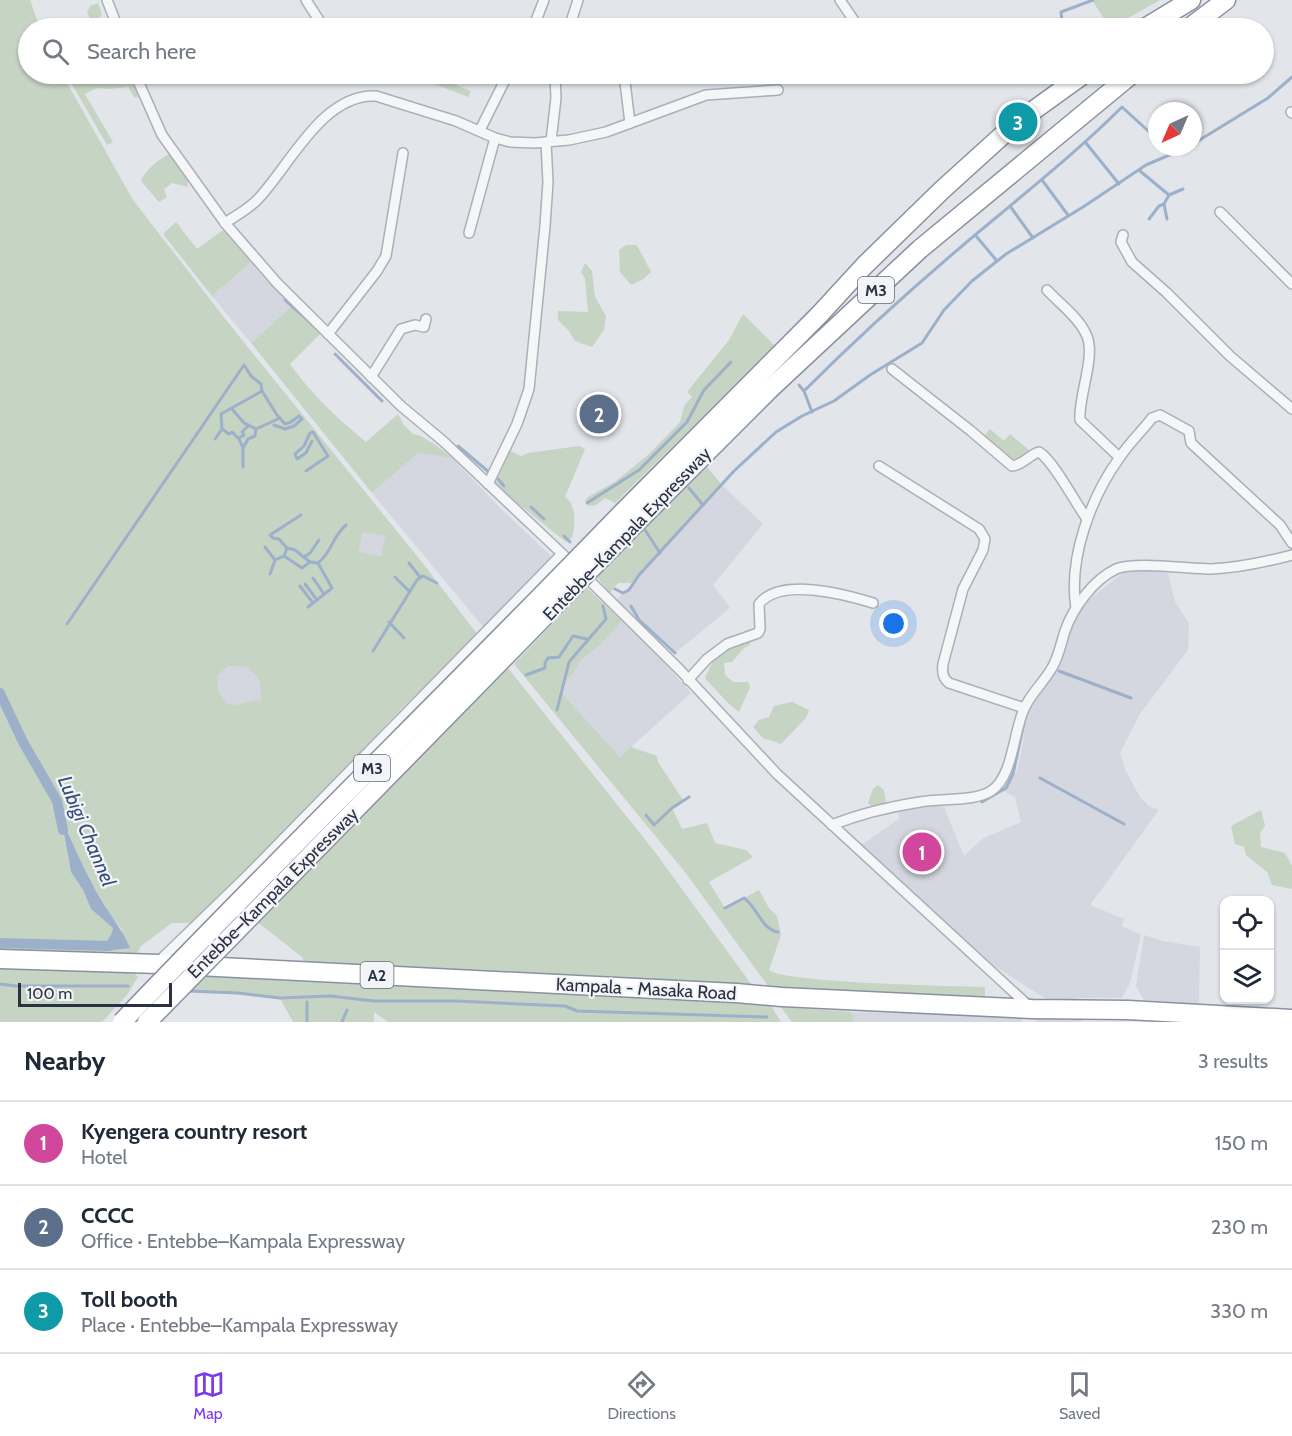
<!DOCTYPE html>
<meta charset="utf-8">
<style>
:root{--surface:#fff;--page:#f2f2f3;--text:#1f2937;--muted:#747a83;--line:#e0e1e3;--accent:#7c3aed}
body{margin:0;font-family:Cabin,sans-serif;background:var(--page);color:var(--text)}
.controls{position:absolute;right:18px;bottom:18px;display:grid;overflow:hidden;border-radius:12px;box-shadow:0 2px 4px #0004}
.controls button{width:54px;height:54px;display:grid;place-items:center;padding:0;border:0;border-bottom:2px solid var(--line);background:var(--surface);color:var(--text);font:30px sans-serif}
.compass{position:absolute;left:1148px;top:102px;width:54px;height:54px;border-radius:50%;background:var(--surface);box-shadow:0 2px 4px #0004;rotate:224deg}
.scale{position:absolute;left:18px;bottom:15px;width:154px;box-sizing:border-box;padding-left:6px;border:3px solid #2a3142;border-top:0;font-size:16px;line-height:21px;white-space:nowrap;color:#2a3142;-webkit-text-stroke:4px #f2f4f8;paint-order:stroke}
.you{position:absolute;left:894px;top:624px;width:21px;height:21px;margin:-15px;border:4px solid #fff;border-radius:50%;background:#1a73e8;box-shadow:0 0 0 9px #1a73e833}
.badge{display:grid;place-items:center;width:39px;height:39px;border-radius:50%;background:var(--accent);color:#fff;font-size:20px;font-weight:700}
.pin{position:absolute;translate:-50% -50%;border:3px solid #fff;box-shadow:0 2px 6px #0006}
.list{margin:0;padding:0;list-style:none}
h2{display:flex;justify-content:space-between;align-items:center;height:78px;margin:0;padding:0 24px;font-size:26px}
h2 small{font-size:20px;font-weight:400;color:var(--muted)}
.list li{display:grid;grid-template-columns:39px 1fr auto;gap:18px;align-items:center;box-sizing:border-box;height:84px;padding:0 24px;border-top:2px solid var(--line)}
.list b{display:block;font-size:22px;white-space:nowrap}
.list p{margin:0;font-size:20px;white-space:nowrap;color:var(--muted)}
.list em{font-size:20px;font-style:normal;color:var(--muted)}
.icon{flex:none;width:33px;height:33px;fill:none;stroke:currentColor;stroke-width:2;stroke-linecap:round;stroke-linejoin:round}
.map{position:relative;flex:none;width:1292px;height:1022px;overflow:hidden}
.search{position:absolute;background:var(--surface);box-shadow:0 2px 4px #0004;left:18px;right:18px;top:18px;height:66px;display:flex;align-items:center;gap:15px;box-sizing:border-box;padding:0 21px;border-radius:33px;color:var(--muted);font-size:22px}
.sheet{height:330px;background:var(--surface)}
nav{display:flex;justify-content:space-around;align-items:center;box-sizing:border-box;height:84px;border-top:2px solid var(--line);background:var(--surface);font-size:16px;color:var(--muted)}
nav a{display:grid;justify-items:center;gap:3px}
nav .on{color:var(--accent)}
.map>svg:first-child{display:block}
.built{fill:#d4d7df}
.green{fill:#c6d4c3;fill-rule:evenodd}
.water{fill:#9db0ca}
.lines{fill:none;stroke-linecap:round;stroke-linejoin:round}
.stream{stroke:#9db0ca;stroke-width:3}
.canal{stroke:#9db0ca;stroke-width:10}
.street-casing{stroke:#abafb8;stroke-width:12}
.highway-casing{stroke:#8991a1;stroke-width:21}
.street{stroke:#f5f6f8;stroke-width:9}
.highway{stroke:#fff;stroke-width:18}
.highway-bridge-casing{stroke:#8991a1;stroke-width:21;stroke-linecap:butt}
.highway-bridge{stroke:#fff;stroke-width:18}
.labels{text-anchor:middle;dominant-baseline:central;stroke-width:4.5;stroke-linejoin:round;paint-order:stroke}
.shield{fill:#f2f4f8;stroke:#666c79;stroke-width:1.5}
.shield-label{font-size:16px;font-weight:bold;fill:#2a3142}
.street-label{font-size:18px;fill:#2a3142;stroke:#f2f4f8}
.water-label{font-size:20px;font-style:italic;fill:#334d77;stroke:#f2f4f8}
</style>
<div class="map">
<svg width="1292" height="1022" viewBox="0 0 1292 1022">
<rect width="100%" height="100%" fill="#e2e5ea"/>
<!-- built -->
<g class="built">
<path d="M251,262L293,305L251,343L212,296Z"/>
<path d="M418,453L452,458L502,510L550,555L551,561L484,628L372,493Z"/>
<path d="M722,485L763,524L713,585L730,608L675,653L616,601Z"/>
<path d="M362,531L385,536L381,556L359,552Z"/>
<path d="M1146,570L1168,573L1175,602L1189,623L1188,650L1140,714L1120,753L1125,769L1140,797L1149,806L1159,810L1090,905L1124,919L1122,926L1141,935L1130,983L1122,998H1079L1061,1004L1043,997L990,963L861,845L899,819L898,808L943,805L964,856L982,839L1021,822L1015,797L1003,791L1017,771L1023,743L1026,714L1058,666L1073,626L1086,602L1123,573Z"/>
<path d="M622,621L662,660L691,693L620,757L559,690L574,672L581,660L600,645Z"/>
<path d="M228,666L247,667L259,679L261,700L235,705L227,703L218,691L217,676Z"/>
<path d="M1144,935L1163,941L1200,947L1199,1004L1144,1000L1136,986Z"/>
<path d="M851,1012L1024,1017L1021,1022H854Z"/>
<path d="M1037,1018L1083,1020L1081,1022H1035Z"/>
</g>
<!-- green -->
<g class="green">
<path d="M0,0H30L40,28H28V74H62L133,200L230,325L421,561L478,635L401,709L286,830L192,923H172L141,946L136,956L0,952ZM362,532L385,536L381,556L359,552ZM228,666L247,667L259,679L261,699L235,705L227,703L218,691L217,676ZM61,821L96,891L109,912L122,930L106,942L111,935L113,928L91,909L83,890L71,872Z"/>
<path d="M1092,0H1160L1110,28Z"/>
<path d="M98,3L102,14L99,18H90L87,13L90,6Z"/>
<path d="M66,74H127L134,79L138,97L135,98L128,87L109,89L97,88L85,94L113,142L107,145Z"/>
<path d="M409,74H428L471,91L468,97Z"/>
<path d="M170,154L187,177L188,187L172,183L164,189L167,197L159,202L141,181C146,169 159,159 170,154Z"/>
<path d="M176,222L197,249L223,230L251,262L212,296L163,234Z"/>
<path d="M626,245H637L651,272L642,280L631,285L620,272L619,250Z"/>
<path d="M585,263L592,271L595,297L606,316L604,330L592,347L575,341L569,331L558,320V311L588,312L585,279L581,272Z"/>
<path d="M293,305L321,333L290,364C310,393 339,420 366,442L398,414L404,425L413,434L421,436L437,446L452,458L418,453L372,493L251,343Z"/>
<path d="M743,314L775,346L615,503L605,498L596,505L589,506L585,501L588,497L616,481L649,454L680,422L684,406L692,397L687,392L729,340Z"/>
<path d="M990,429L1004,441L1010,434L1029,450L1017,464L984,436Z"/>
<path d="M579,446L585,449L565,497C577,505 575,525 572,538L566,542L495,485L510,451L521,456L528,453Z"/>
<path d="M707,467L722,485L632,583H618L610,593L597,577L641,531Z"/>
<path d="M587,588L622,621L600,645L581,660L574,672L559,690L620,757L631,747L657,756L658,762L683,800L672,808L682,829L707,823L715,843L746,850L753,857L709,882L725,908L759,890L769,908L777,916L781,935L769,970C785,983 954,986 985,987V1000L771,990L685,872L514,664Z"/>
<path d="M750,642V645L744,648L732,662L724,663L725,675L733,682H748L750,687L739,712L727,702L705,678L712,663L728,646Z"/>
<path d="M508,668L655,852L754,988L305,963L302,957L256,921Z"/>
<path d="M792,702L809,710L806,718L781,744L763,738L753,727L759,720L769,717L774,706Z"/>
<path d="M878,785L884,790L886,803L880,807L871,806L868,803L873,789Z"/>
<path d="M1261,810L1265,825L1260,834L1261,847L1285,853L1292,866V889L1272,885L1267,872L1246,855L1244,847L1235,844L1231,826Z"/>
<path d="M0,968L129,971L134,973L138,977L127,995L102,1022H0Z"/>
<path d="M206,973L770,1004L781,1022H388L374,1012V1022H293L280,998L238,993L188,991Z"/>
<path d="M781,1007L851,1012L854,1022H792Z"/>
</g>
<!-- water -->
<path class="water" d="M61,818C72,842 83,867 96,891C107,911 121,927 130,948L113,950L106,942L111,935L113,928L91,909L83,890L71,872Z"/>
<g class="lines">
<!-- stream -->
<g class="stream">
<path d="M1063,28L1061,12L1093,0"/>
<path d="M1086,143L1119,184"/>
<path d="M1193,144L1268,98L1292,77"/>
<path d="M1164,147L1169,155"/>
<path d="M1140,171L1169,195L1164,204L1159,206L1149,219"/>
<path d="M1042,180L1068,215"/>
<path d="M1169,195L1183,189"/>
<path d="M1164,204L1167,219"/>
<path d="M1010,206L1033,238"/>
<path d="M976,236L997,261"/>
<path d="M285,300L313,325"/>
<path d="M335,354L382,401"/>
<path d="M799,385L804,391L812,412"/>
<path d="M804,391C865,330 931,271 998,216C1041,180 1083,146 1122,107L1157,139"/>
<path d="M232,409L244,423L256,429L280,418"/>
<path d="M222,429L229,434L232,432L239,439L243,448"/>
<path d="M239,438L244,435L242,432L249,425"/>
<path d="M215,439L222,429L221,414L262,391"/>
<path d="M458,446L490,473"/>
<path d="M243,467V448L248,439L255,436L256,429"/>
<path d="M306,471L328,456L313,432L310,433L304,446L295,454L297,459L306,453L312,441"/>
<path d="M498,479L504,486"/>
<path d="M689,488L703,505"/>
<path d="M587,503L639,470L687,422L704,390L731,362"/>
<path d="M531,507L544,519"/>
<path d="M645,530L660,553"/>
<path d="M564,536L570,542"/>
<path d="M265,547L275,560"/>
<path d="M287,548L279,539L273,538L270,535L301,515"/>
<path d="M284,556L287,548L295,550L310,562"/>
<path d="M304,557L310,553L319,540"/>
<path d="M409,563L420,577"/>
<path d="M270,574L275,560L284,556L302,568L310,562L318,563C333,551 331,538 346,525"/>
<path d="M395,577L409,591"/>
<path d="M313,578L324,594"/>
<path d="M305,584L317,600"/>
<path d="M300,586L313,603"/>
<path d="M615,589L623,593L629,590L639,575L734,471L776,432L802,416L834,401L870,375L922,343L944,310L972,281L1006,254L1083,207L1146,165L1188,147"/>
<path d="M631,606L639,620L675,653"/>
<path d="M308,607L332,588L318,563"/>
<path d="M389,622L404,638"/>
<path d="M67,624L244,365L251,376L261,384L262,391L277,415L285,424L291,422L299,416L302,419L294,426L285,429L274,425"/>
<path d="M373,651L417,580L423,576L437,583"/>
<path d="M1059,671L1131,698"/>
<path d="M526,675L545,668V663L548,658L559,657L573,636L587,639"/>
<path d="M557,710L569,662L606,619L603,606"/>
<path d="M1040,778L1124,824"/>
<path d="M982,802L1006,788L1013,774L1024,723"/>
<path d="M646,815L654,825L672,808L689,797"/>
<path d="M725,908L744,898C757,907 762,930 778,932"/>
<path d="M0,984L16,986H128"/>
<path d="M188,991L238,993L280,998L330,996L374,1001H456L565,1006L577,1011L767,1017"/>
<path d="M307,1022V1002"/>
<path d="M342,1022L347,1010"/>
</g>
<!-- canal -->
<g class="canal">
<path d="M0,693L23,742L57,801L63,830"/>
<path d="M0,943L110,946L117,936"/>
</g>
<!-- street casing -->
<g class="street-casing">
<g id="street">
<path d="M107,0L118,28"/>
<path d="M306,0L324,28"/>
<path d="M840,0L859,28"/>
<path d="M533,28L544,0"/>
<path d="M569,28L578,0"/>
<path d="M135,74L162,135L225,223L277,283L401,406L443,441L573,564"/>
<path d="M624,74L630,123"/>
<path d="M1291,112L1292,113"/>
<path d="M480,130L508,74"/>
<path d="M551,141L556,98L555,74"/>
<path d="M1220,212L1292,284"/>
<path d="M225,223C237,215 249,209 259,198C290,165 323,93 376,96L456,121L495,138L510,142L535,143L569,140L606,132L706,95L778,90"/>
<path d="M469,233L495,138"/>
<path d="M1123,235L1121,242L1132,262L1167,293L1230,356L1292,409"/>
<path d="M1047,290C1059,303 1077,316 1085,332C1098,353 1078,395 1080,420L1119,457"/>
<path d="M328,334L377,271L386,256L403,153"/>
<path d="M892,369L971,431L1012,466C1023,465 1029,455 1039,452C1053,460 1076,504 1087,519"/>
<path d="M371,377L401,329L415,325L424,327L426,319"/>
<path d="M879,466L979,529L985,539L983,550L963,589L943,664C942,671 942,678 949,683L1024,708"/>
<path d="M488,484L517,424L529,389L545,226L548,182L546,142"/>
<path d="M583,574L680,670L777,774L1032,1009"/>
<path d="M1076,608C1068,558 1091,497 1120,457C1129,443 1142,431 1152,418L1160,415L1189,431L1191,443L1280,525L1292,543"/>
<path d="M688,680L707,659L727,644L758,633L760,629L759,604C780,577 844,594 873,603"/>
<path d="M832,825C862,813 888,807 920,802C940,798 974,802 991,791C1014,776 1013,730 1025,707C1032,692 1045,681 1053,666C1059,655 1061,643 1065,631C1073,608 1093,580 1116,569C1134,561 1189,569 1211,569C1239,568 1265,562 1292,555"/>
<path d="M157,963L249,874L562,554"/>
</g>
</g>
<!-- highway casing -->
<g class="highway-casing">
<g id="highway">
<path d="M1145,28L1191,0"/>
<path d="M1189,28L1226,0"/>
<path d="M622,513L819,315L865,265L942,190L1016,123L1084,74"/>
<path d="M635,524L771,388L920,249L1132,74"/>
<path d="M0,959L159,964L736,993L782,997L1032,1009L1128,1010L1292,1019"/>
</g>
</g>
<!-- street -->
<use href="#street" class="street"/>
<!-- highway -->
<use href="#highway" class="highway"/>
<!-- highway-bridge casing -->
<g class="highway-bridge-casing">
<g id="highway-bridge">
<path d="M122,1022C286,850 457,684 622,513"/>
<path d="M147,1022L635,524"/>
</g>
</g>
<!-- highway-bridge -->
<use href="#highway-bridge" class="highway-bridge"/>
</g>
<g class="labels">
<!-- shield labels -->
<g class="shield">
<rect x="858" y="277" width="36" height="26" rx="4.5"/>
<rect x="354" y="755" width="36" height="26" rx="4.5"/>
<rect x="360.5" y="962" width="33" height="26" rx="4.5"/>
</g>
<g class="shield-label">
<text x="876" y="290">M3</text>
<text x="372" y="768">M3</text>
<text x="377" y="975">A2</text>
</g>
<!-- street labels -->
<g class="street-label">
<text transform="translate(627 534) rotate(-46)">Entebbe–Kampala Expressway</text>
<text transform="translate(273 893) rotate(-45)">Entebbe–Kampala Expressway</text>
<text transform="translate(646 989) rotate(3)">Kampala - Masaka Road</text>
</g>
<!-- water labels -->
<g class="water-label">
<text transform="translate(87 831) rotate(67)">Lubigi Channel</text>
</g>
</g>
</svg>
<div class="controls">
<button><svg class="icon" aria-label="locate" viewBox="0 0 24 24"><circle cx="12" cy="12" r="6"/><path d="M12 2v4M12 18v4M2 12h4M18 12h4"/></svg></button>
<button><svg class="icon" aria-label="layers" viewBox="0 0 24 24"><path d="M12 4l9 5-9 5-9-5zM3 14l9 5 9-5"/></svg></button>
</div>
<svg class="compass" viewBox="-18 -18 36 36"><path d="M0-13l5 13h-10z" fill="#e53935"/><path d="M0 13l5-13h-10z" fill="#747a83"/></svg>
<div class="scale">100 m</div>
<div class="you"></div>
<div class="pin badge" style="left:922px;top:852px;background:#d1479c">1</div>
<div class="pin badge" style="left:599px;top:414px;background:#5c6f8a">2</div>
<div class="pin badge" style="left:1018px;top:122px;background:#0f9aa8">3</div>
<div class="search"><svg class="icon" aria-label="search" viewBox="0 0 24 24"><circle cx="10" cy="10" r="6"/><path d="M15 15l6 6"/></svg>Search here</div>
</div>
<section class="sheet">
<h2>Nearby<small>3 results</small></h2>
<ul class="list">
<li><span class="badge" style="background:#d1479c">1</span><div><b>Kyengera country resort</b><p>Hotel</p></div><em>150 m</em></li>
<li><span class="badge" style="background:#5c6f8a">2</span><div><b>CCCC</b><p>Office · Entebbe–Kampala Expressway</p></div><em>230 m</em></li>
<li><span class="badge" style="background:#0f9aa8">3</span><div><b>Toll booth</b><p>Place · Entebbe–Kampala Expressway</p></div><em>330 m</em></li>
</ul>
</section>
<nav>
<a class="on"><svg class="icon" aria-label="map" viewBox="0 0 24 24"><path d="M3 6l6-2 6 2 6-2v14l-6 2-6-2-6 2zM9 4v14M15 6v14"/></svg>Map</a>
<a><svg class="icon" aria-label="directions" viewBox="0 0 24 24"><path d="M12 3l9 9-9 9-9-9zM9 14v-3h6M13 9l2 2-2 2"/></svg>Directions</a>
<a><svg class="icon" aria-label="saved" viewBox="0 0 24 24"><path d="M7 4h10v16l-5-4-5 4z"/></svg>Saved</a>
</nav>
